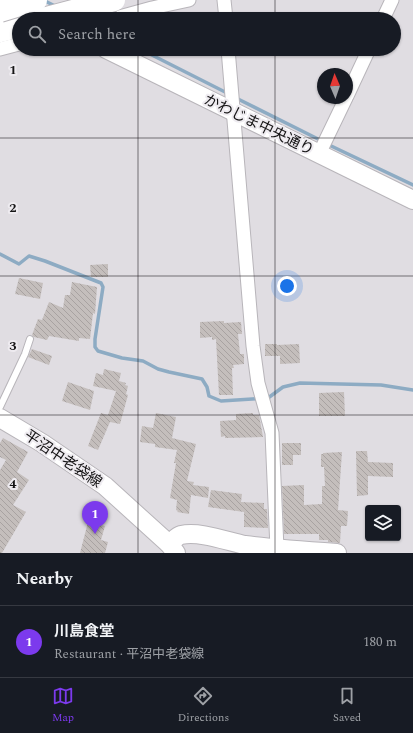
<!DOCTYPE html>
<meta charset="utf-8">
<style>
:root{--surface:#171b24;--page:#20242c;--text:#f1f3f6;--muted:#9ea1a6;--line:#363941;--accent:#7c3aed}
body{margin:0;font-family:Spectral,"Noto Sans JP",serif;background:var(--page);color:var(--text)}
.controls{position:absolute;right:12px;bottom:12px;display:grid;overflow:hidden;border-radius:4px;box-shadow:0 1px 3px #0004}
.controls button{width:36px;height:36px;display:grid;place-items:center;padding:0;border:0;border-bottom:1px solid var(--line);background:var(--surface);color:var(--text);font:20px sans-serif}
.compass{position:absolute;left:317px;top:68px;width:36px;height:36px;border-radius:50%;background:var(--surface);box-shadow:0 1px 3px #0004;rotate:358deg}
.you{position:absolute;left:287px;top:286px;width:14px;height:14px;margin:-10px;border:3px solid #fff;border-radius:50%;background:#1a73e8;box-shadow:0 0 0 6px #1a73e833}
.badge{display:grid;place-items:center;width:26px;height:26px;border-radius:50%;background:var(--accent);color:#fff;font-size:13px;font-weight:700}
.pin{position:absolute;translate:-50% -33px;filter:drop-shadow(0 1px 2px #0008)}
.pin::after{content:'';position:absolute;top:21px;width:14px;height:12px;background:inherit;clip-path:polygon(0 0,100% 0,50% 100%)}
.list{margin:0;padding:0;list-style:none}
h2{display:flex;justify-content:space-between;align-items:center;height:52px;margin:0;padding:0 16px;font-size:17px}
h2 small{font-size:13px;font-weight:400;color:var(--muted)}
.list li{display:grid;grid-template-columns:26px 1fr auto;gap:12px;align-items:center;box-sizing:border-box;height:72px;padding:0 16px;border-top:1px solid var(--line)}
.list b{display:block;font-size:15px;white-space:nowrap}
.list p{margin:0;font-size:13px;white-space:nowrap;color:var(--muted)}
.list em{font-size:13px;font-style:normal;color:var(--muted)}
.icon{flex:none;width:22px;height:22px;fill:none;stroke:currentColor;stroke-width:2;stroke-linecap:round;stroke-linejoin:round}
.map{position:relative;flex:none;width:413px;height:553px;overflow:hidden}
.search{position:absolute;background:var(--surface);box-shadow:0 1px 3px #0004;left:12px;right:12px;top:12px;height:44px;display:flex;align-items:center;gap:10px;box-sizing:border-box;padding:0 14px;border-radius:22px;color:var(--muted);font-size:15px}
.sheet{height:124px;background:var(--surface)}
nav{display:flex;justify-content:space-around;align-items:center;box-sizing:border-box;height:56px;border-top:1px solid var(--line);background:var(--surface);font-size:11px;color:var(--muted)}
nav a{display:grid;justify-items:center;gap:2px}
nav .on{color:var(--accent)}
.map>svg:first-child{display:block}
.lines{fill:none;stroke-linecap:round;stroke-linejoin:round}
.stream{stroke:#8dabc3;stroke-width:3.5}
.building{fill:url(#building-back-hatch)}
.lane-casing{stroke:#b8b5ba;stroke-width:8}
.street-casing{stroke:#b8b5ba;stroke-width:15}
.secondary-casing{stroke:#b8b5ba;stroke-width:20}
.highway-casing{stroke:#b8b5ba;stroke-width:24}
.lane{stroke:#fff;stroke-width:6}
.street{stroke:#fff;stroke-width:13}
.secondary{stroke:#fff;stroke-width:18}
.highway{stroke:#fff;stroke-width:22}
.highway-bridge-casing{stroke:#b8b5ba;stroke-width:24;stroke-linecap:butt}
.highway-bridge{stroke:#fff;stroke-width:22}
.grid{fill:none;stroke:#151415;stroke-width:1;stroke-opacity:0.55}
.labels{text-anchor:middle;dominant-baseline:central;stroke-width:4;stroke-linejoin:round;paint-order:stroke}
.street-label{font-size:15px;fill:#151415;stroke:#eeebf0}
.grid-label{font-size:13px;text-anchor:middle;font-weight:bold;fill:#151415;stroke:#eeebf0;stroke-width:4;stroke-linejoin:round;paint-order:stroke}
</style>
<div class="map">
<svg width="413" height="553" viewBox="0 0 413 553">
<defs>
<pattern id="building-back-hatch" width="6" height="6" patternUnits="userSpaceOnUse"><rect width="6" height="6" fill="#c4bebc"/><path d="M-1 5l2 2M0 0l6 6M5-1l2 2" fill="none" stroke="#a8a2a1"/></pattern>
</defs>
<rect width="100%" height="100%" fill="#e0dde2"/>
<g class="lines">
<!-- stream -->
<g class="stream">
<path d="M43,0L57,7"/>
<path d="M140,49L229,94"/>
<path d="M236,98L322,141"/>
<path d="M327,144L413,185"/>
<path d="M0,254L19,264L29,256L45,261L101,283L103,287L95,339V347L98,351L122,358L143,361L158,369L169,372L202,379L207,387L209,396L221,401L268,398L283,387L300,383L381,385L413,390"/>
</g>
</g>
<!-- building -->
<g class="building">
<path d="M108,264V277H91L90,265Z"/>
<path d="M19,278L43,283L40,299L15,294Z"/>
<path d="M72,282L97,287L95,314L93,313L90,339L79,338V341L49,336L47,340L34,337L32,335L38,319L42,320L49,302L63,308L65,295H70Z"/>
<path d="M224,321V323L241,322L242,334H238L240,354H244V364L233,365L234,368H232L233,395H219L216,339L212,340V337L200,338V322Z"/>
<path d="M265,344H277V345L299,344L300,363L280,364V356H265Z"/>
<path d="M32,349L52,356L49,365L28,357Z"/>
<path d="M104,369L121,373L119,381L126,383L125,385L128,386L126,394L128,395L120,424L110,422L98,450L88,446L101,413L108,415L116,391L93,386L96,373L103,375Z"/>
<path d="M68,382L94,391L90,410L62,401Z"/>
<path d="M344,392L345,416H319V393Z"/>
<path d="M156,413L176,417L172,438L196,444L187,481L194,482L193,485L209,487L208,498L191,495L189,514L177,512L178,511L176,510L177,500L170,498L176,463H174L177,450L155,447V444L140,442L142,426L153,428Z"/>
<path d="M253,413V415H259L263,437L225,438V436L221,437L220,421L236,420V414Z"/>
<path d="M3,438L28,452L17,472L29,480L13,505L26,512L2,553H0V470L6,460L0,457V443Z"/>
<path d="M282,443H301V455H293V465H282Z"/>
<path d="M356,451H367L368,462L393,463V477L368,476V495L357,496Z"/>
<path d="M342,452L338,510L348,511L347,526H341L340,543L328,542V540H319V534H284L282,486L304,485V505L322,504V486H325L324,467H321V454H323V453Z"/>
<path d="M211,490L242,494L241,502L264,503V509H267L268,528L244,527V512L208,507Z"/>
<path d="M88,522L105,526L101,540L108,542L105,553H80Z"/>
</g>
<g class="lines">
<!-- lane casing -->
<g class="lane-casing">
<path id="lane" d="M0,407L25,354L30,339"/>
</g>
<!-- street casing -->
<g class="street-casing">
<g id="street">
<path d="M224,0L226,19"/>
<path d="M112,19L152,8L189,0"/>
<path d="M383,19L392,0"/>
<path d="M0,49L19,44"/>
<path d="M228,49L253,346L258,383L272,433L277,549"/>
<path d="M347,96L369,49"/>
<path d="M319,154L346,98"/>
</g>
</g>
<!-- secondary casing -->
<g class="secondary-casing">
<g id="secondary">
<path d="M106,49L413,200"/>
<path d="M0,418L42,443L105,486L169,544L176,553"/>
<path d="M169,544C173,541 177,536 181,535C200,531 226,541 245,545C275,549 306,551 337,553"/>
</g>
</g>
<!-- highway casing -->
<g class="highway-casing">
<path id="highway" d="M0,31L19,26"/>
</g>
<!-- lane -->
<use href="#lane" class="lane"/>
<!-- street -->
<use href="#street" class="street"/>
<!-- secondary -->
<use href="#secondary" class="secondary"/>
<!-- highway -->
<use href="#highway" class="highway"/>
<!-- highway-bridge casing -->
<g class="highway-bridge-casing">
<g id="highway-bridge">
<path d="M0,11L36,0"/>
<path d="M43,19L114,0"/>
</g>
</g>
<!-- highway-bridge -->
<use href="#highway-bridge" class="highway-bridge"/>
</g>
<!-- grid -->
<path class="grid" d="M138,0V19M275,0V19M138,49V553M275,49V553M0,138H413M0,276H413M0,415H413"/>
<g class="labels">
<!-- street labels -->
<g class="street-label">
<text transform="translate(259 125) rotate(26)">かわじま中央通り</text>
<text transform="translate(63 459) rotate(34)">平沼中老袋線</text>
</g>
</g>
<g class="grid-label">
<text x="13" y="74">1</text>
<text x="13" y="212">2</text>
<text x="13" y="350">3</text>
<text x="13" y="488">4</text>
</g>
</svg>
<div class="controls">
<button><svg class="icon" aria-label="layers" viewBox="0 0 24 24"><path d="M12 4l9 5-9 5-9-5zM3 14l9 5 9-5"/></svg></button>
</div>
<svg class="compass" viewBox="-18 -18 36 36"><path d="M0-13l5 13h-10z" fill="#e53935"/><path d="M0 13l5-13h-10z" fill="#9ea1a6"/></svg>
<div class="you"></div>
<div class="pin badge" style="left:95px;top:534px">1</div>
<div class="search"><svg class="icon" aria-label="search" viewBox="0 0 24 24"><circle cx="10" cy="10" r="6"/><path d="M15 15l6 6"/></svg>Search here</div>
</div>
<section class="sheet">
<h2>Nearby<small></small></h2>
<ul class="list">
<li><span class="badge">1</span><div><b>川島食堂</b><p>Restaurant · 平沼中老袋線</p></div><em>180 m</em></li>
</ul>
</section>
<nav>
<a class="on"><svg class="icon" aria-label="map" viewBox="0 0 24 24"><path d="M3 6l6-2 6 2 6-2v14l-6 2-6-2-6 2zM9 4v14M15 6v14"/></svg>Map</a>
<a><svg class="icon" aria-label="directions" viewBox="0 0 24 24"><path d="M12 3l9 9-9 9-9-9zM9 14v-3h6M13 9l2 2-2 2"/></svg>Directions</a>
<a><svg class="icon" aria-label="saved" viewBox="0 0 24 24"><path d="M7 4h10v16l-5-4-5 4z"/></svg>Saved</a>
</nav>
